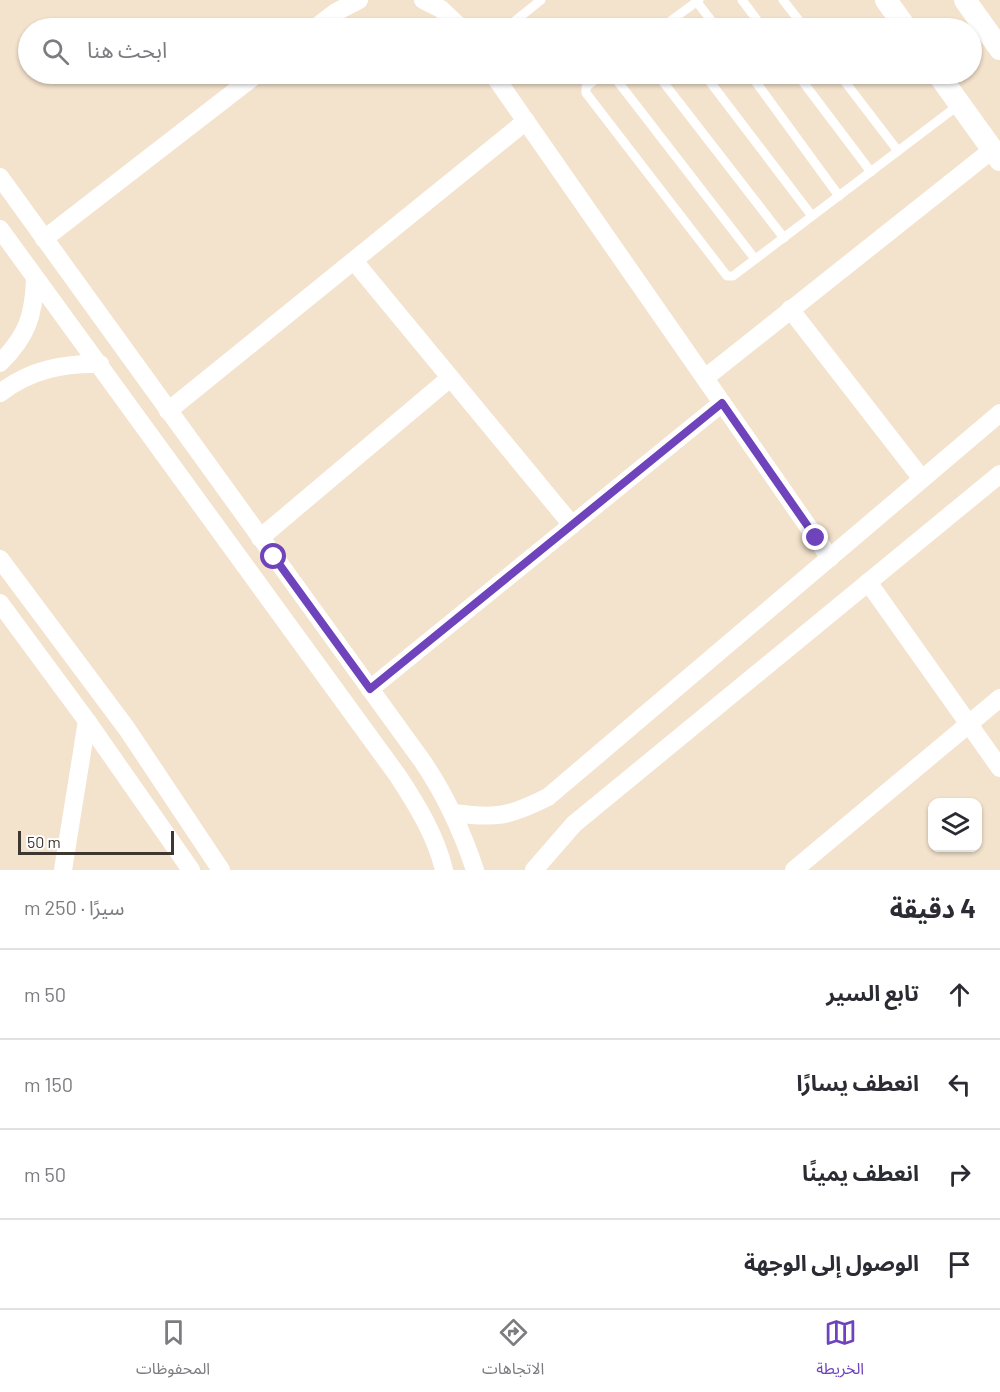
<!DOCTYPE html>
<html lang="ar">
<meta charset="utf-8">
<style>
:root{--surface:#fff;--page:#f7f7f7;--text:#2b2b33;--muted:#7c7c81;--line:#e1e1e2;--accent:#6e43bb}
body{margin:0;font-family:Barlow,"Noto Sans Arabic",sans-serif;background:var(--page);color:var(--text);direction:rtl}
.controls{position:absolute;right:18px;bottom:18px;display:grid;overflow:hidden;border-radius:12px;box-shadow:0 2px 4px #0004}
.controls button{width:54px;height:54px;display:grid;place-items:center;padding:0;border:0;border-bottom:2px solid var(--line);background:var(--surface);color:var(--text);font:30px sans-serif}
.scale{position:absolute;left:18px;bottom:15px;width:156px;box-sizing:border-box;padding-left:6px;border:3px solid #3e372f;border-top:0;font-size:16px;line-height:21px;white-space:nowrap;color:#3e372f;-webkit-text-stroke:4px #fff;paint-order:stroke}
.stop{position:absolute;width:18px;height:18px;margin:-14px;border:4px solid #6e43bb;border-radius:50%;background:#fff}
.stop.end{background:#6e43bb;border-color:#fff;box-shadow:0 2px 6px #0008}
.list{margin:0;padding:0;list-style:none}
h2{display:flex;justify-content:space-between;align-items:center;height:78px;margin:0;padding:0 24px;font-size:26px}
h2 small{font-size:20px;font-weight:400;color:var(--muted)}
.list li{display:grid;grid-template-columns:39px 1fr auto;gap:18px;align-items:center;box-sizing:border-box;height:90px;padding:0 24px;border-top:2px solid var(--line)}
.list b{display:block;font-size:22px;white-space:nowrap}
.list em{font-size:20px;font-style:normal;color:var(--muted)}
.icon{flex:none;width:33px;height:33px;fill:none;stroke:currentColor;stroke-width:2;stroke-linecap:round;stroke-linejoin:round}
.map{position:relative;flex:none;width:1000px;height:870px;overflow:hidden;direction:ltr}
.search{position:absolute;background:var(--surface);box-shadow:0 2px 4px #0004;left:18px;right:18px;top:18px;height:66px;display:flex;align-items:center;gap:15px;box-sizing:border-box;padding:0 21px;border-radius:33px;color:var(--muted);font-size:22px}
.sheet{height:438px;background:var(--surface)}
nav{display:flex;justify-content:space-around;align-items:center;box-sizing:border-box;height:84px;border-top:2px solid var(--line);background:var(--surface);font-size:16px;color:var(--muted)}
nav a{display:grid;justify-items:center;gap:3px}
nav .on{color:var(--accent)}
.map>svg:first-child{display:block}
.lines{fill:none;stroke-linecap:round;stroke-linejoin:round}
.service{stroke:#fff;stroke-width:9}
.minor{stroke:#fff;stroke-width:18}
.tertiary{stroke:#fff;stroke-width:22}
.route{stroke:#6e43bb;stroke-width:8}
</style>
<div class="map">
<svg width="1000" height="870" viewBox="0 0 1000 870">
<rect width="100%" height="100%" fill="#f3e2cc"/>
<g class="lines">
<!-- service -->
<g class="service">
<path d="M742,0L763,28"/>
<path d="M783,0L805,28"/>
<path d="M697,2L717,28"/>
<path d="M506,28L541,0"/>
<path d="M661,28L699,0"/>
<path d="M602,74L586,87V93L727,276H733L737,273L960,104"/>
<path d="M612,74L755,259"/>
<path d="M657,74L784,238"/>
<path d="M704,74L812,216"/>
<path d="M750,74L839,196"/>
<path d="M797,74L871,172"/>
<path d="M839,74L898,151"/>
</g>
<!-- minor -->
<g class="minor">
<path d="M423,0L441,9L461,28"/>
<path d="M315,28L336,12L359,0"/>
<path d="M493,74L830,558"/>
<path d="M0,177L423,762C446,796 462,831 475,870"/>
<path d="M0,229L398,776C417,805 436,836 444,870"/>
<path d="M44,239L257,74"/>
<path d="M354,261L572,525"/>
<path d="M790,309L922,479"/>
<path d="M0,363C27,336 34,316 35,278"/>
<path d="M705,378L992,150"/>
<path d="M0,393C30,370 63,363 100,364"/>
<path d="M168,411L526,121"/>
<path d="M260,538L450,378"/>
<path d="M0,559L127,729L221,870"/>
<path d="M868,582L1000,768"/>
<path d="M0,603L87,721L191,870"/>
<path d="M370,689L722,403"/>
<path d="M454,813C497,819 510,816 548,797L1000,413"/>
<path d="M63,870L87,721"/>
<path d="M534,870L574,824L1000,474"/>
<path d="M794,870L1000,698"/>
</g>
<!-- tertiary -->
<g class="tertiary">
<path d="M886,0L906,28"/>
<path d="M965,0L1000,49"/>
<path d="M938,74L1000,160"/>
</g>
</g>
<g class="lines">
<!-- route -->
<path class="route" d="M274,557L370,689L722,403L816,538"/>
</g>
</svg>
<div class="controls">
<button><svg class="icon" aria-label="layers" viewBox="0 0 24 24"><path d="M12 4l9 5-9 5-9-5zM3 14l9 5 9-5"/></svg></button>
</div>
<div class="scale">50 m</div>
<div class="stop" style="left:274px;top:557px"></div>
<div class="stop end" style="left:816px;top:538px"></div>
<div class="search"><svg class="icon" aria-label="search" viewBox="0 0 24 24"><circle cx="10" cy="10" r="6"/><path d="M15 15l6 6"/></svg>ابحث هنا</div>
</div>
<section class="sheet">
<h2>4 دقيقة<small>سيرًا · 250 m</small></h2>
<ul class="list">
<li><svg class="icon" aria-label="ahead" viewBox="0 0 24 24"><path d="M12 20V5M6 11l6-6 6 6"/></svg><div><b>تابع السير</b></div><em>50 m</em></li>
<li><svg class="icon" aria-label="left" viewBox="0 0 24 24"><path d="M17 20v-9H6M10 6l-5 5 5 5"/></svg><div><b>انعطف يسارًا</b></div><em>150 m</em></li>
<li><svg class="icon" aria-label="right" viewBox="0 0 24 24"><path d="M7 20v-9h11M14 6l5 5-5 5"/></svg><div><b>انعطف يمينًا</b></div><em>50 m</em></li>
<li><svg class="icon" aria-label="arrive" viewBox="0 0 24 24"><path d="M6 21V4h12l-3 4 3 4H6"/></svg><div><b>الوصول إلى الوجهة</b></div></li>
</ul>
</section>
<nav>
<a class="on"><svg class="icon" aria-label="map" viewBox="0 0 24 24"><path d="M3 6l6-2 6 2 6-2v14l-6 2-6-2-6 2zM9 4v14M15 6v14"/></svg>الخريطة</a>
<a><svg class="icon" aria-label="directions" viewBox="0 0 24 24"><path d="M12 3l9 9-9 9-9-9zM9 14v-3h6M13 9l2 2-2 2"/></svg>الاتجاهات</a>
<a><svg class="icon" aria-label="saved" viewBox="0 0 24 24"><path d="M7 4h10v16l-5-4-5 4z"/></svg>المحفوظات</a>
</nav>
